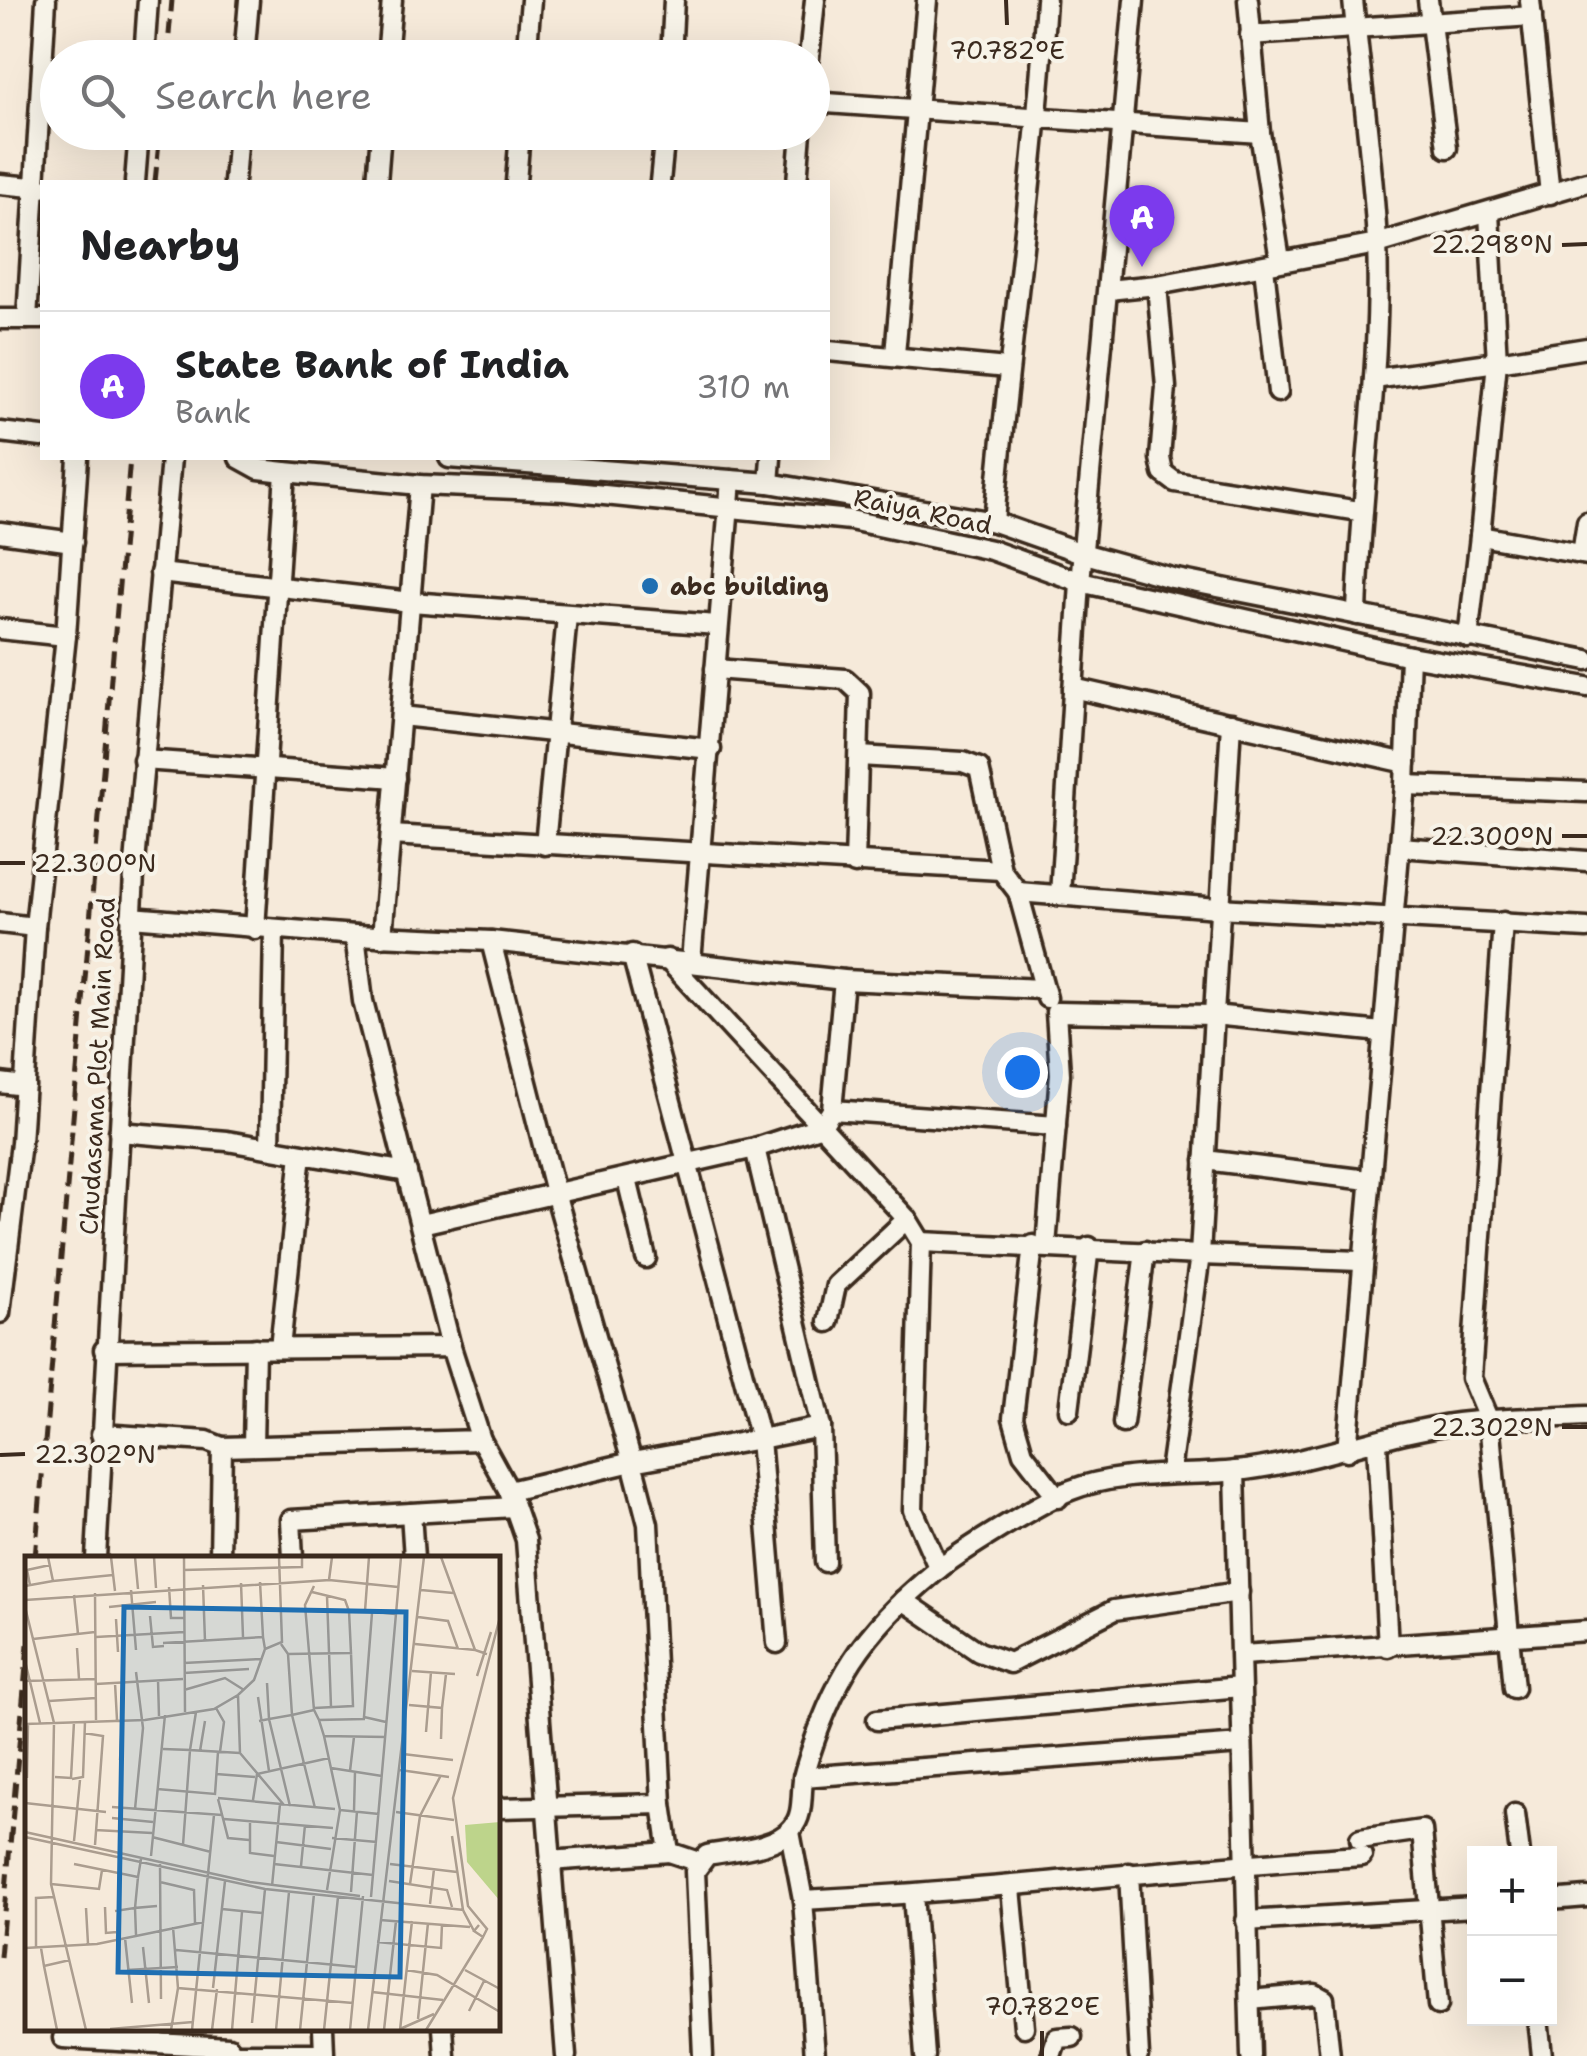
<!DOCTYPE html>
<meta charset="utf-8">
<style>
:root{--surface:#fff;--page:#f6f6f6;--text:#202124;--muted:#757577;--line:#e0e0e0;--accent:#7c3aed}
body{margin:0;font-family:"Shantell Sans",sans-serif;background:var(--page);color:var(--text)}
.controls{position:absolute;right:30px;bottom:30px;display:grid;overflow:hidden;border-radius:0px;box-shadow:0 10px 40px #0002}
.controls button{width:90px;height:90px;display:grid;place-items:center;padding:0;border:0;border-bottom:2px solid var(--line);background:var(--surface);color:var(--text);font:50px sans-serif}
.you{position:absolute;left:1022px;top:1072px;width:35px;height:35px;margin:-25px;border:8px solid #fff;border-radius:50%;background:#1a73e8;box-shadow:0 0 0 15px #1a73e833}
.badge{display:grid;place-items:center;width:65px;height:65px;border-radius:50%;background:var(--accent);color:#fff;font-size:32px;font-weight:700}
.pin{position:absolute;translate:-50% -82px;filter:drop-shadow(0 2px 5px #0008)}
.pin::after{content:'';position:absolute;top:52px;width:35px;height:30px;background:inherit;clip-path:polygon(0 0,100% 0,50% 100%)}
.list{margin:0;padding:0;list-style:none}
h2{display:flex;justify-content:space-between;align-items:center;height:130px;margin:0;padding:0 40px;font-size:42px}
h2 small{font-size:32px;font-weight:400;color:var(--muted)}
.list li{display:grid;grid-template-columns:65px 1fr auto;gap:30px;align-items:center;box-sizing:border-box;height:150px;padding:0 40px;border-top:2px solid var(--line)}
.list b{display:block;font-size:38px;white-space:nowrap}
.list p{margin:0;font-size:32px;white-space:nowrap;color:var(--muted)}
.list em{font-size:32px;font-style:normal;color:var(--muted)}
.icon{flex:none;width:55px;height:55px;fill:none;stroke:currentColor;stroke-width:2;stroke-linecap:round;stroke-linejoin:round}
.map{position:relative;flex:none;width:1587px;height:2056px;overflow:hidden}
.search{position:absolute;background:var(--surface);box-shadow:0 10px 40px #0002;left:40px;top:40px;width:790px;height:110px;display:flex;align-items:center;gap:25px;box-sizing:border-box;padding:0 35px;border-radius:55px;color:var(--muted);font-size:38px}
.panel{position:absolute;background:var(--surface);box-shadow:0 10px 40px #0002;left:40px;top:180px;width:790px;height:280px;border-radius:0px}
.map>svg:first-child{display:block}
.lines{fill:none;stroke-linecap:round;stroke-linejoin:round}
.minor-casing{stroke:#3b2a1e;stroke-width:25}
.minor{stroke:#f7f3e8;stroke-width:18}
.rail{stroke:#3b2a1e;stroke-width:5;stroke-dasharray:15 8;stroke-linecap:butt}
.ticks{fill:none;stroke:#3b2a1e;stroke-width:4}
.poi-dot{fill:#1f6fb2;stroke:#f7f3e8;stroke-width:4}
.labels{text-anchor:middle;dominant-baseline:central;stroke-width:8;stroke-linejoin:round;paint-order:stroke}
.street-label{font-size:25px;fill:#3b2a1e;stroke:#f7f3e8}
.poi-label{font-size:25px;font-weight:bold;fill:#3b2a1e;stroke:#f7f3e8;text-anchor:start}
.inset-road{fill:none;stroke:#ab9d8f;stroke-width:2.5}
.view{fill:#1f6fb2;fill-opacity:0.15;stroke:#1f6fb2;stroke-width:5}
.inset-edge{fill:none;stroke:#3b2a1e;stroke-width:5}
.ticks-label{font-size:25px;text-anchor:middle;fill:#3b2a1e;stroke:#f7f3e8;stroke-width:8;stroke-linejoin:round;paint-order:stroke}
</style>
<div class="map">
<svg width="1587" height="2056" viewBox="0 0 1587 2056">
<rect width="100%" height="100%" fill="#f6eada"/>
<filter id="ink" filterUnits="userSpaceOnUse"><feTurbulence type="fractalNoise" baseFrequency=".01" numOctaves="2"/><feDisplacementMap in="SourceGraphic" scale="20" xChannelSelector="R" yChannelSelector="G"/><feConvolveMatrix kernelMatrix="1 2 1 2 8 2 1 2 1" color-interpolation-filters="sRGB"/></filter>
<g filter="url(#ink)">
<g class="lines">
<!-- minor casing -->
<g class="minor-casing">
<g id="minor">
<path d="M1248,0L1260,133L1280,260"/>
<path d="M1353,0C1361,81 1373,162 1377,243C1382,368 1360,491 1357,615"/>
<path d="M1428,0L1447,148"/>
<path d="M1530,0L1550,194"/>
<path d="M1250,35L1532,16"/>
<path d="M244,54L296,58"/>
<path d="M144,58L148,0"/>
<path d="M244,58L249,0"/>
<path d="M387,58L392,0"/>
<path d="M526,58L531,0"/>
<path d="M671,58L674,0"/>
<path d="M809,58L815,0"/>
<path d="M812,102L1260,133"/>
<path d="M135,182L139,132"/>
<path d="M234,182L238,132"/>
<path d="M377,182L381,132"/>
<path d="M516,182L520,132"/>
<path d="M660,182L665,132"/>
<path d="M797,182L801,132"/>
<path d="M0,184L42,188"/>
<path d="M1264,267L1278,392"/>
<path d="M1157,285L1166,387L1160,458L1163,473L1175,482L1359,511"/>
<path d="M1108,290L1157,285L1377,244L1587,182"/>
<path d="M0,319H42"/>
<path d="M27,319L46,0"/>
<path d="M828,351L1007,368"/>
<path d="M895,354L927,0"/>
<path d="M1374,379L1497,362L1489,213"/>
<path d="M0,432L42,437"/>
<path d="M239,458L259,469L285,472L420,485L565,491L850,520L991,550L1080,582L1410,656L1587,687"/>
<path d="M449,458L769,483L994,522L1082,553L1172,578L1587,660"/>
<path d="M769,483L771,458"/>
<path d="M994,522C1009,347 1035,175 1046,0"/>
<path d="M0,532L73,542"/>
<path d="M1480,536L1497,362L1587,348"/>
<path d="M1582,554L1587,522"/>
<path d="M160,573L411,602L717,625"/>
<path d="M0,629L66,636"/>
<path d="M1468,638L1480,536L1587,555"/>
<path d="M715,669L845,679L860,693L855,864"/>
<path d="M1073,688L1406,763"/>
<path d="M401,716L711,749"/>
<path d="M1231,723L1200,1255L1360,1261"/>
<path d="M859,756L963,762L979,768L1001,870L1018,892L1047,998"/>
<path d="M143,760L396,778"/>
<path d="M1405,785L1587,792"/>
<path d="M391,835L1001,870"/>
<path d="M545,845L567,616"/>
<path d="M1400,847L1587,861"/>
<path d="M1018,892L1218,908L1587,928"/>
<path d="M1060,895L1080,582L1134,0"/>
<path d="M131,917L355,935"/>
<path d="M1503,922L1471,1378L1489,1421L1514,1688"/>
<path d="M0,923L35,927"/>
<path d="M255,929L285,472"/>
<path d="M382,937L420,485"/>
<path d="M632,954L760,1439L632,1462L648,1524L662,1804"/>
<path d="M667,959L907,1219L921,1242L913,1510L939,1569"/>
<path d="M691,962L731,480"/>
<path d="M0,1083L25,1086"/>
<path d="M832,1110L1056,1126"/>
<path d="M119,1132L227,1141L407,1172"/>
<path d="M270,1148L274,930"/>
<path d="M755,1148L821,1427L825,1562"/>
<path d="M1205,1160L1368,1180"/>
<path d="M627,1179L646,1258"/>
<path d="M421,1224L755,1148L822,1126L832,1110L844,980"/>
<path d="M921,1242L1200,1255L1170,1472"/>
<path d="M1033,1245L1013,1418L1023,1453L1058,1498"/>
<path d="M1046,1246L1060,1074L1056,1012L1213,1015L1382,1032"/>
<path d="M0,1313L21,1143L35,927L66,636L78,458"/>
<path d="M828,1322L836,1285L907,1219"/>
<path d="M451,1347L363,1001L355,935L491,941L844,980L1041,989"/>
<path d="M280,1348L301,1154"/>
<path d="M104,1350L451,1347L481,1440L222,1447"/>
<path d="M1069,1410L1089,1247"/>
<path d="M1123,1423L1145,1251"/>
<path d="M101,1434L207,1441L222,1447L220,1558"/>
<path d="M481,1440L509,1491L632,1462L556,1196L491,941"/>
<path d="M1377,1443L1388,1647"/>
<path d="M253,1446L255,1348"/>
<path d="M1347,1451L1405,785L1410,656"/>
<path d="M1235,1471L1251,2056"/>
<path d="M509,1491L526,1540L566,2056"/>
<path d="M411,1513L414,1558"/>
<path d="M96,1558L134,875L171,458"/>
<path d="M293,1558L291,1520L514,1507"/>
<path d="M903,1600L979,1652L1010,1663L1114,1610L1239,1592"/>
<path d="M777,1643L760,1439L821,1427"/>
<path d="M1242,1655L1587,1631"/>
<path d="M877,1720L1240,1687"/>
<path d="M803,1777L1241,1744"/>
<path d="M498,1808L662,1804L669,1852L699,1862"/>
<path d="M1515,1814L1520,1854"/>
<path d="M790,1832L803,1900C990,1891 1175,1867 1362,1856"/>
<path d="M1360,1839L1422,1830L1438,2005"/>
<path d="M550,1861L669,1852"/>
<path d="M1129,1873L1139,2056"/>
<path d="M1011,1888L1024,2027"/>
<path d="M913,1894L925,2056"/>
<path d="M803,1900L815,2056"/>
<path d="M1550,1900L1587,1897"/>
<path d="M1246,1921L1474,1907"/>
<path d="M1250,2000L1315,1994L1324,1999L1330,2056"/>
<path d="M1538,2018L1542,2056"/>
<path d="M443,2028L445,2056"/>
<path d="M63,2038L229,2047L235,2056"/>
<path d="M235,2053H324L323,2028"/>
<path d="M703,2056L695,1871L707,1855C731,1850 775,1849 792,1828C806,1813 799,1789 805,1770C832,1680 862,1632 935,1572C958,1553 1044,1500 1071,1490C1123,1470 1182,1477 1236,1471C1312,1463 1384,1433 1458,1423C1500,1418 1544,1418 1587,1416"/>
<path d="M1051,2056L1057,2038L1072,2037"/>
</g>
</g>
<!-- minor -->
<use href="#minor" class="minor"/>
<!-- rail -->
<g class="rail">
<path d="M167,58L172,0"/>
<path d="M155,182L160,132"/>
<path d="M35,1558L130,458"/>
<path d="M0,1957L28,1644"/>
</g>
</g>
</g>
<!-- ticks -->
<path class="ticks" d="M1006,0L1007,25M1562,245L1587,244M1562,836H1587M0,863H25M1562,1427H1587M0,1455L25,1454M1042,2031V2056"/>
<!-- markers -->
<circle class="poi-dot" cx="650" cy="586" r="10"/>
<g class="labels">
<!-- street labels -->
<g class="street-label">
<text transform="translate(923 511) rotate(12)">Raiya Road</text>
<text transform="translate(97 1066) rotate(-87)">Chudasama Plot Main Road</text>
</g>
<!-- poi labels -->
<g class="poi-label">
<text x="670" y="586">abc building</text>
</g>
</g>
<!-- overview -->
<g transform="translate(25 1556)">
<rect width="475" height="475" fill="#f6eada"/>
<path d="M475,266V345L442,306L440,269Z" fill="#bdd48b"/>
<path class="inset-road" d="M86,1L90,35M110,1L113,33M129,1L131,32M159,1L160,156M344,1L340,55L370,58M416,1L450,94L462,98M158,14L277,11V1M304,24L373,31M28,25L88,19M235,26L238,81M216,27L218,81M5,29L2,14L25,9M178,29L180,85M0,30L28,25L23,1M144,31L146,62H159M106,34L111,94M396,34L428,37M287,36L320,44L324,55M70,37L71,164M49,39L53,78M302,40L306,151M0,44L304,24L307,1M0,51L29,167L26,328L61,474M84,51L131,46M347,57L339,161L361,166M125,60L128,91L139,90M393,61L423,65L433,93M91,63L93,96M71,81L159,76M8,83L70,76M138,87L238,81L240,93M256,88L263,98L326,97L324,55H340M390,88L450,94M52,92L54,123M263,98L267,159L244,163L265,250M0,105L15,167M159,107L236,103M387,115L430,118M159,117L224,113M452,120L466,76M133,124L134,160M0,125L71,123M90,127L92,164M71,128L158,123M159,134L200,122L219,134M213,139L215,197L259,249M233,141L244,215M24,145L71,142M384,149L417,152L416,183M191,152L199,166L195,196M289,152L328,150L326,97M417,152L421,118M289,154L280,49L289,30M171,156L165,194L215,197M340,163L294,164L299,180L361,181M234,165L244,163L242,127M0,168L120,164L189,153L213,139L229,124L240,93L257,86L254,1M401,176L406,116M59,177L78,180L70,289M299,180L315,254L302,334M138,193L165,194L158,289M175,195L180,165M378,198L428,204M95,204L97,164M306,212L357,220M375,214L424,221M325,215L329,181M191,218L230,221M30,221L46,222L49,166M2,222L3,168M47,223L58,221L60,166M132,233L190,238L193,196M193,242L310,253M193,243L203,282L224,284M228,244L232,218L304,202M0,247L81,256M87,251L197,259M290,252L267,159L289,154L294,164M110,253L118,172L111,116M315,254L354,258M329,255L330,216M371,256L429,264M87,262L128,266M199,263L308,272M225,265V297L249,300M70,274L127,277M0,276L225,326L335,340M427,280L438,354L449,375M0,281L240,333L439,354M127,281L186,296M307,282L352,286M49,285L55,224M251,286L306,293M126,300L140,159M49,308L113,321L116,303M135,308L136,443M249,308L348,319M365,308L432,316M276,310L280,269M364,325L422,334L427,351M135,326L169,334L170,367M26,328L74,333L77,314M385,328L395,260L416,219M247,330L255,248M326,336L332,255M346,341L376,1M405,348L409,313M80,351L81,377L92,376M61,352L63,388M197,353L237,357M90,355L110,352L113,321M355,364L445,371M454,369L449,375L458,381L462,373L443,350L428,242L475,61M148,371L153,432L328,447M111,379L110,352L132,350M100,382L107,447M92,384L95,318M352,386L416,392L417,368M11,391V342L29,341M118,391L124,447M0,392L72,388L179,366M16,392L19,410L45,404M151,394L332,411M19,410L32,474M102,414L153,411M381,414L412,419L475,456M440,414L475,433M188,432L200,325M347,436L418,444M444,455L459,425M393,463L403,367M227,467L240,333M85,473L168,466M375,473L409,458M146,474L153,432M167,474L189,259M187,474L192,433M207,474L217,356M251,474L264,336M275,474L289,338M299,474L313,341M325,474L338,340M343,474L399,1M359,474L371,365M375,474L387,365M401,474L458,381"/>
<path class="view" d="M99,51L381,56L375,421L93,416Z"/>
<rect width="475" height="475" class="inset-edge"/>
</g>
<g class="ticks-label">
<text x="1007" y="59">70.782°E</text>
<text x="1492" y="253">22.298°N</text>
<text x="1492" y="845">22.300°N</text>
<text x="95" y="872">22.300°N</text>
<text x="1492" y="1436">22.302°N</text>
<text x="95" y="1463">22.302°N</text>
<text x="1042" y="2015">70.782°E</text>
</g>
</svg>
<div class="controls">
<button>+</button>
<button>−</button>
</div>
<div class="you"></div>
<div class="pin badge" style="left:1142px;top:267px">A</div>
<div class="search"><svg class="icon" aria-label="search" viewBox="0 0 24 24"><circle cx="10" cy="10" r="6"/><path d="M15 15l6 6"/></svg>Search here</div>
<section class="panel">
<h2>Nearby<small></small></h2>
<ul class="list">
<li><span class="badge">A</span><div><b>State Bank of India</b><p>Bank</p></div><em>310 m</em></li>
</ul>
</section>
</div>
